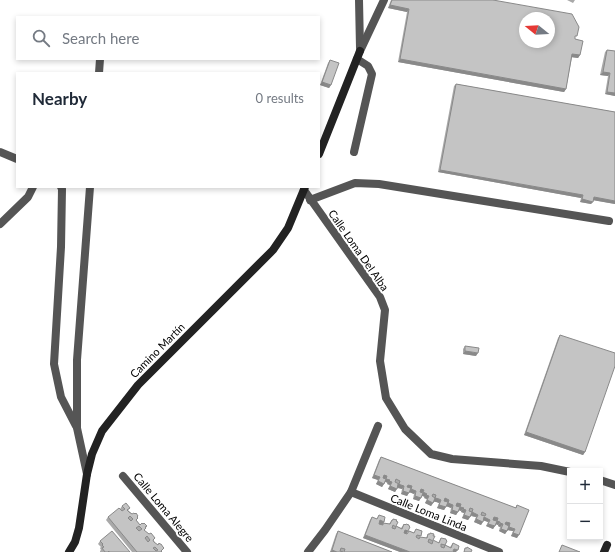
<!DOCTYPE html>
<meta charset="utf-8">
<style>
:root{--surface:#fff;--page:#f2f2f3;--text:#1f2937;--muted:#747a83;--line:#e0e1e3}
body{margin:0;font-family:Lato,sans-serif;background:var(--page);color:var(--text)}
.controls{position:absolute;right:12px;bottom:12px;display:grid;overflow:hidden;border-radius:0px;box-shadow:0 2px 6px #0003}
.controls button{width:36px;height:36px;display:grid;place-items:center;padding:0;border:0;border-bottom:1px solid var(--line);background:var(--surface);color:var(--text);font:20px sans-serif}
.compass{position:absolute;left:519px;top:12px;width:36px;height:36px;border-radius:50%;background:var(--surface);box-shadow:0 2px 6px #0003;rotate:288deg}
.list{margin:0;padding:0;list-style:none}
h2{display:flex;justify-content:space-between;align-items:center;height:52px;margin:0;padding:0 16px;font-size:17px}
h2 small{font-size:13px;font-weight:400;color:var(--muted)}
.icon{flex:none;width:22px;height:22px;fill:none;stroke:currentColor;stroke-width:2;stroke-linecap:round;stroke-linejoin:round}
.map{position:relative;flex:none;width:615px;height:552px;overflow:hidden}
.search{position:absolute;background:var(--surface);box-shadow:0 2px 6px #0003;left:16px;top:16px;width:304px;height:44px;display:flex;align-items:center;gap:10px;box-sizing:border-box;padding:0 14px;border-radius:0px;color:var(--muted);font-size:15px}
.panel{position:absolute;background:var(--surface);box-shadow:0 2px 6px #0003;left:16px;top:72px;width:304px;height:116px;border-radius:0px}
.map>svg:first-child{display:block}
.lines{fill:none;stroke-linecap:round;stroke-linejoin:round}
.lane{stroke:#555;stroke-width:8}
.street{stroke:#555;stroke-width:8}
.secondary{stroke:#222;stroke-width:8}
.wall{fill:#a9a9a9}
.shaded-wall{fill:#898989}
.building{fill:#c4c4c4;stroke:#898989;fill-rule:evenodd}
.labels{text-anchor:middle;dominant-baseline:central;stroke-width:4;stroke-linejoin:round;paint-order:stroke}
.street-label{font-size:11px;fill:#000;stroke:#fff}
</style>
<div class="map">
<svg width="615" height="552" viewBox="0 0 615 552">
<rect width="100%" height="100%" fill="#fff"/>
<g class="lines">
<!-- lane -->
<g class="lane">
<path d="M359,0L360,48"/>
<path d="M360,51L384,0"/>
<path d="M99,73L100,59"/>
<path d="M0,152L17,159"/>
<path d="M354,152L372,74L368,66L357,59"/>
<path d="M61,187L62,189L61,247L54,364L61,397L76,426"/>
<path d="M304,190L380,297L385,310L380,361L386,398L405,429L431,454L452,459L541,466L570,472"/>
<path d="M310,200L355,183L379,184L609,221"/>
<path d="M0,224L28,197L33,187"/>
<path d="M87,474L77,428V360L90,187"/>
<path d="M600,480L615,485"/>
</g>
<!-- street -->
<g class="street">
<path d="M123,476L187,552"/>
<path d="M351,492L499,552"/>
<path d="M308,552L325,530L351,492L378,426"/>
</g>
<!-- secondary -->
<g class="secondary">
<path d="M319,154L360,51"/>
<path d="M69,552L75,542L79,528L87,474L92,454L102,431L138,385L273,250L288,228L305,187"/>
<path d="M604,552L607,545"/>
</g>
</g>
<!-- wall -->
<g class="wall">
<path d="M391,0H493L575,39L580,55L578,58L572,57L566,89L564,92L398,62L407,12L388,8Z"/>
<path d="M567,0H575L573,3Z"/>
<path d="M607,50L615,51V96L605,94L608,76L600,75L605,52Z"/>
<path d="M330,60L331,85L329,88L320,85L328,63Z"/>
<path d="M456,84L615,112V204L593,200L591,204L580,202L581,198L438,172L454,86Z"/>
<path d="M560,335L585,452L583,455L524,435L558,338Z"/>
<path d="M465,346L476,356L463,354V349Z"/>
<path d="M381,457L515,508L517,505V538L511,536L513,531L508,530L505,534L499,531L500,527L498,526V525L496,524L493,529L486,526L488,522L483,520L481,525L474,522L476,517H474L471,516L468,520L462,518L464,513L461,512V511L459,510L456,515L450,513L451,508L446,506L444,510L437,508L439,503L437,502H434L431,506L425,503L427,499L424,498L425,497L422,496L419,501L413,499L414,494L409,492L407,496L401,494L402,489L397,488L395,492L388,489L390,485L387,484L388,483L385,482L382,487L376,484L378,480L372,478L379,460Z"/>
<path d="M122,506L130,508L128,510L132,514L138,517V518L136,520L140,525L143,524L147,526L144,531L149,534L155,538L153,540L162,552H132L106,520L108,517L120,509Z"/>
<path d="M379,515L384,522L382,525L383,523L389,524L392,520L396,526L401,528L404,524L405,525L406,524L408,531L407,534L409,531L414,533L416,529L422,531L420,537L426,538L428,534L433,540L438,543L441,538L445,545L450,547L453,543L456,552H400L363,538L370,520L372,517L377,519Z"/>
<path d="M338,531L392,552H330L336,534Z"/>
<path d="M100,541L130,552H100V551L101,550L100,548L101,547L98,544Z"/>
</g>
<!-- shaded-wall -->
<g class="shaded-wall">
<path d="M390,5L409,9L407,12L388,8Z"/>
<path d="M572,54L580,55L578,58L570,57Z"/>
<path d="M400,59L566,89L564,92L398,62Z"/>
<path d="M603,72L610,73L608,76L600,75Z"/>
<path d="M322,82L331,85L329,88L320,85Z"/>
<path d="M607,92L615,93V96L605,94Z"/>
<path d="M440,170L583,195L581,198L438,172Z"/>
<path d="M594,197L615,201V204L592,200Z"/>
<path d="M582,199L593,202L591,204L580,202Z"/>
<path d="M465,351L478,353L476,356L463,354Z"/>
<path d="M526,432L585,452L583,455L524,435Z"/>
<path d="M374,475L380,477L378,480L372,478Z"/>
<path d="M384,475L387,476L385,479L382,478Z"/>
<path d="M386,479L390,480L388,483L384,481Z"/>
<path d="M378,481L384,484L382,487L376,484Z"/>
<path d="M389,481L392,482L390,485L387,484Z"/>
<path d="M398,484L404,486L402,489L396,487Z"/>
<path d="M408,485L412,486L410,489L406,487Z"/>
<path d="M390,486L397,489L395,492L388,489Z"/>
<path d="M411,489L416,491L414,494L409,492Z"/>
<path d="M421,489L424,490L422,493L419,492Z"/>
<path d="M403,491L409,493L407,496L401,494Z"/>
<path d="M423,492L427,494L425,497L421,495Z"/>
<path d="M426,495L429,496L427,499L424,498Z"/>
<path d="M415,496L421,498L419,501L413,499Z"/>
<path d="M435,498L441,500L439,503L433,501Z"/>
<path d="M445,498L449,500L447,503L443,501Z"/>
<path d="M427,500L433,503L431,506L425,503Z"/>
<path d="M448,503L453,505L451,508L446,506Z"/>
<path d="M457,503L461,504L459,507L455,506Z"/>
<path d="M439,505L446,507L444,510L437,508Z"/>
<path d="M460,507L464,508L461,511L458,510Z"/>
<path d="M463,509L466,510L464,513L461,512Z"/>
<path d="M452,510L458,512L456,515L450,513Z"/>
<path d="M472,512L478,515L476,517L470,515Z"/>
<path d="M464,515L470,517L468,520L462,518Z"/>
<path d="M484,517L490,520L488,522L482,520Z"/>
<path d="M494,517L498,518L496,521L492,520Z"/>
<path d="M476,519L483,522L481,525L474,522Z"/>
<path d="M380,520L384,522L382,525L378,523Z"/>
<path d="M497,521L500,522L498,525L495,524Z"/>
<path d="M506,522L510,523L508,526L504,524Z"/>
<path d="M500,523L503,524L500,527L498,526Z"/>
<path d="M488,524L495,526L493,529L486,526Z"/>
<path d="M509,527L515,529L513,531L507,530Z"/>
<path d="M501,529L507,531L505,534L499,531Z"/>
<path d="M405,530L408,531L406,534L403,533Z"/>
<path d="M513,533L519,535L517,538L511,536Z"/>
<path d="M365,535L410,552H400L363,538Z"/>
<path d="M454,549L458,550L456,552H453Z"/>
<path d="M332,550L337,552H330Z"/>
</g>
<!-- building -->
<g class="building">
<path d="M392,0H493L572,14L579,27L577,36H575V39L583,41L580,55L572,54L566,89L400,59L409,9L390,5ZM525,18H549V42H525Z"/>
<path d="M607,50L615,51V93L607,92L610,73L603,72Z"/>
<path d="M330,60L339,63L331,85L322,82Z"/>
<path d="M456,84L615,112V201L594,197L593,202L582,199L583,195L440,170Z"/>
<path d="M560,335L615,353V366L585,452L526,432Z"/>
<path d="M465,346L479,348L478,353L465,351Z"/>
<path d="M381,457L516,508L517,505L529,510L519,535L513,533L515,529L509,527L510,523L506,522L505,524L509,526L507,531L501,529L503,524L500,523V522L497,521L498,518L494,517L493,520L497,521L495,526L488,524L490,520L484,517L483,522L476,519L478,515L472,512L470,517L464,515L466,510L463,509L464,508L460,507L461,504L457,503L456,506L460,507L458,512L452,510L453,505L448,503L449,500L445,498L444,501L448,502L446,507L439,505L441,500L439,499L435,498L433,503L427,500L429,496L426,495L427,494L423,492L424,490L421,489L420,492L423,493L421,498L415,496L416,491L411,489L412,486L408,485L407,487L411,488L409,493L403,491L404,486L398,484L397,489L390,486L392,482L389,481L390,480L386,479L387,476L384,475L383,478L386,479L384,484L378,481L380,477L374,475ZM396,479L400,481L399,484L395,482ZM433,494L436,495L435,498L432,496ZM470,508L473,509L472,512L469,511ZM482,512L486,514L485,516L481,515Z"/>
<path d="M126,503L130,508L127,510L129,512L132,514L134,513L135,514L136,513L138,516L137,517L138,518L136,520L140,525L142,523L143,524L144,523L147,526L145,527L146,528L144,530L149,534L151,533L155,538L153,540L154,542L158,545L159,543L160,544H161L163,547L164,548L161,551L162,552H137L108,517L119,508L122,511L125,509L122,506ZM130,516L133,519L131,521L128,518ZM139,526L142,529L139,531L136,528ZM147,536L150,540L148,542L145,538ZM155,547L158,550L156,551L153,548Z"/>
<path d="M379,515L385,517L384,522L380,520L379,524L383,525V523L390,524L392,520H393V519L397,520L396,521L398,522L396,526L402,529L404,524L405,525L406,524L409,525V526L410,527L408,531L405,530L404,533L407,534L409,531L414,533L416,529L422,531L421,536L417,535L416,537L419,539L420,537L427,538L428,534H430V533L434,534L433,536H435L433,540L439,543L441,538L446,539V540L447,541L445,545L451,548L453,543L459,546L458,550L454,549L453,551L454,552H410L365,535L372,517L377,519ZM393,525L396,527L395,529L392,528ZM429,539L433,541L432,544L428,542ZM441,544L445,545L444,548L441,547Z"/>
<path d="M112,531L130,552H109V551L108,552H105L102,548L104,547L102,545L103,544L100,541Z"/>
<path d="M338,531L392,552H344L345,549L341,548L340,551L343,552H337L332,550Z"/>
<path d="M562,545L580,552H559Z"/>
<path d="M467,547L472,550L471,552H464L465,548H467Z"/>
</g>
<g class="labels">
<!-- street labels -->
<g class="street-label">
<text transform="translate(359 250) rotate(55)">Calle Loma Del Alba</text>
<text transform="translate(157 350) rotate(-45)">Camino Martín</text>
<text transform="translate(164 507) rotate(50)">Calle Loma Alegre</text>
<text transform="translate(429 512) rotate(22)">Calle Loma Linda</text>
</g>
</g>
</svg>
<div class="controls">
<button>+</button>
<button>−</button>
</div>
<svg class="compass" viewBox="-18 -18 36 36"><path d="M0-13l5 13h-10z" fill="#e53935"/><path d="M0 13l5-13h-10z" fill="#747a83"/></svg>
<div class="search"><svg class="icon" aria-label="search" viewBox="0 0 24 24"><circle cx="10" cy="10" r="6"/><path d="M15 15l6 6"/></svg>Search here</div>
<section class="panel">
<h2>Nearby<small>0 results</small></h2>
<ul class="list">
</ul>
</section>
</div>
